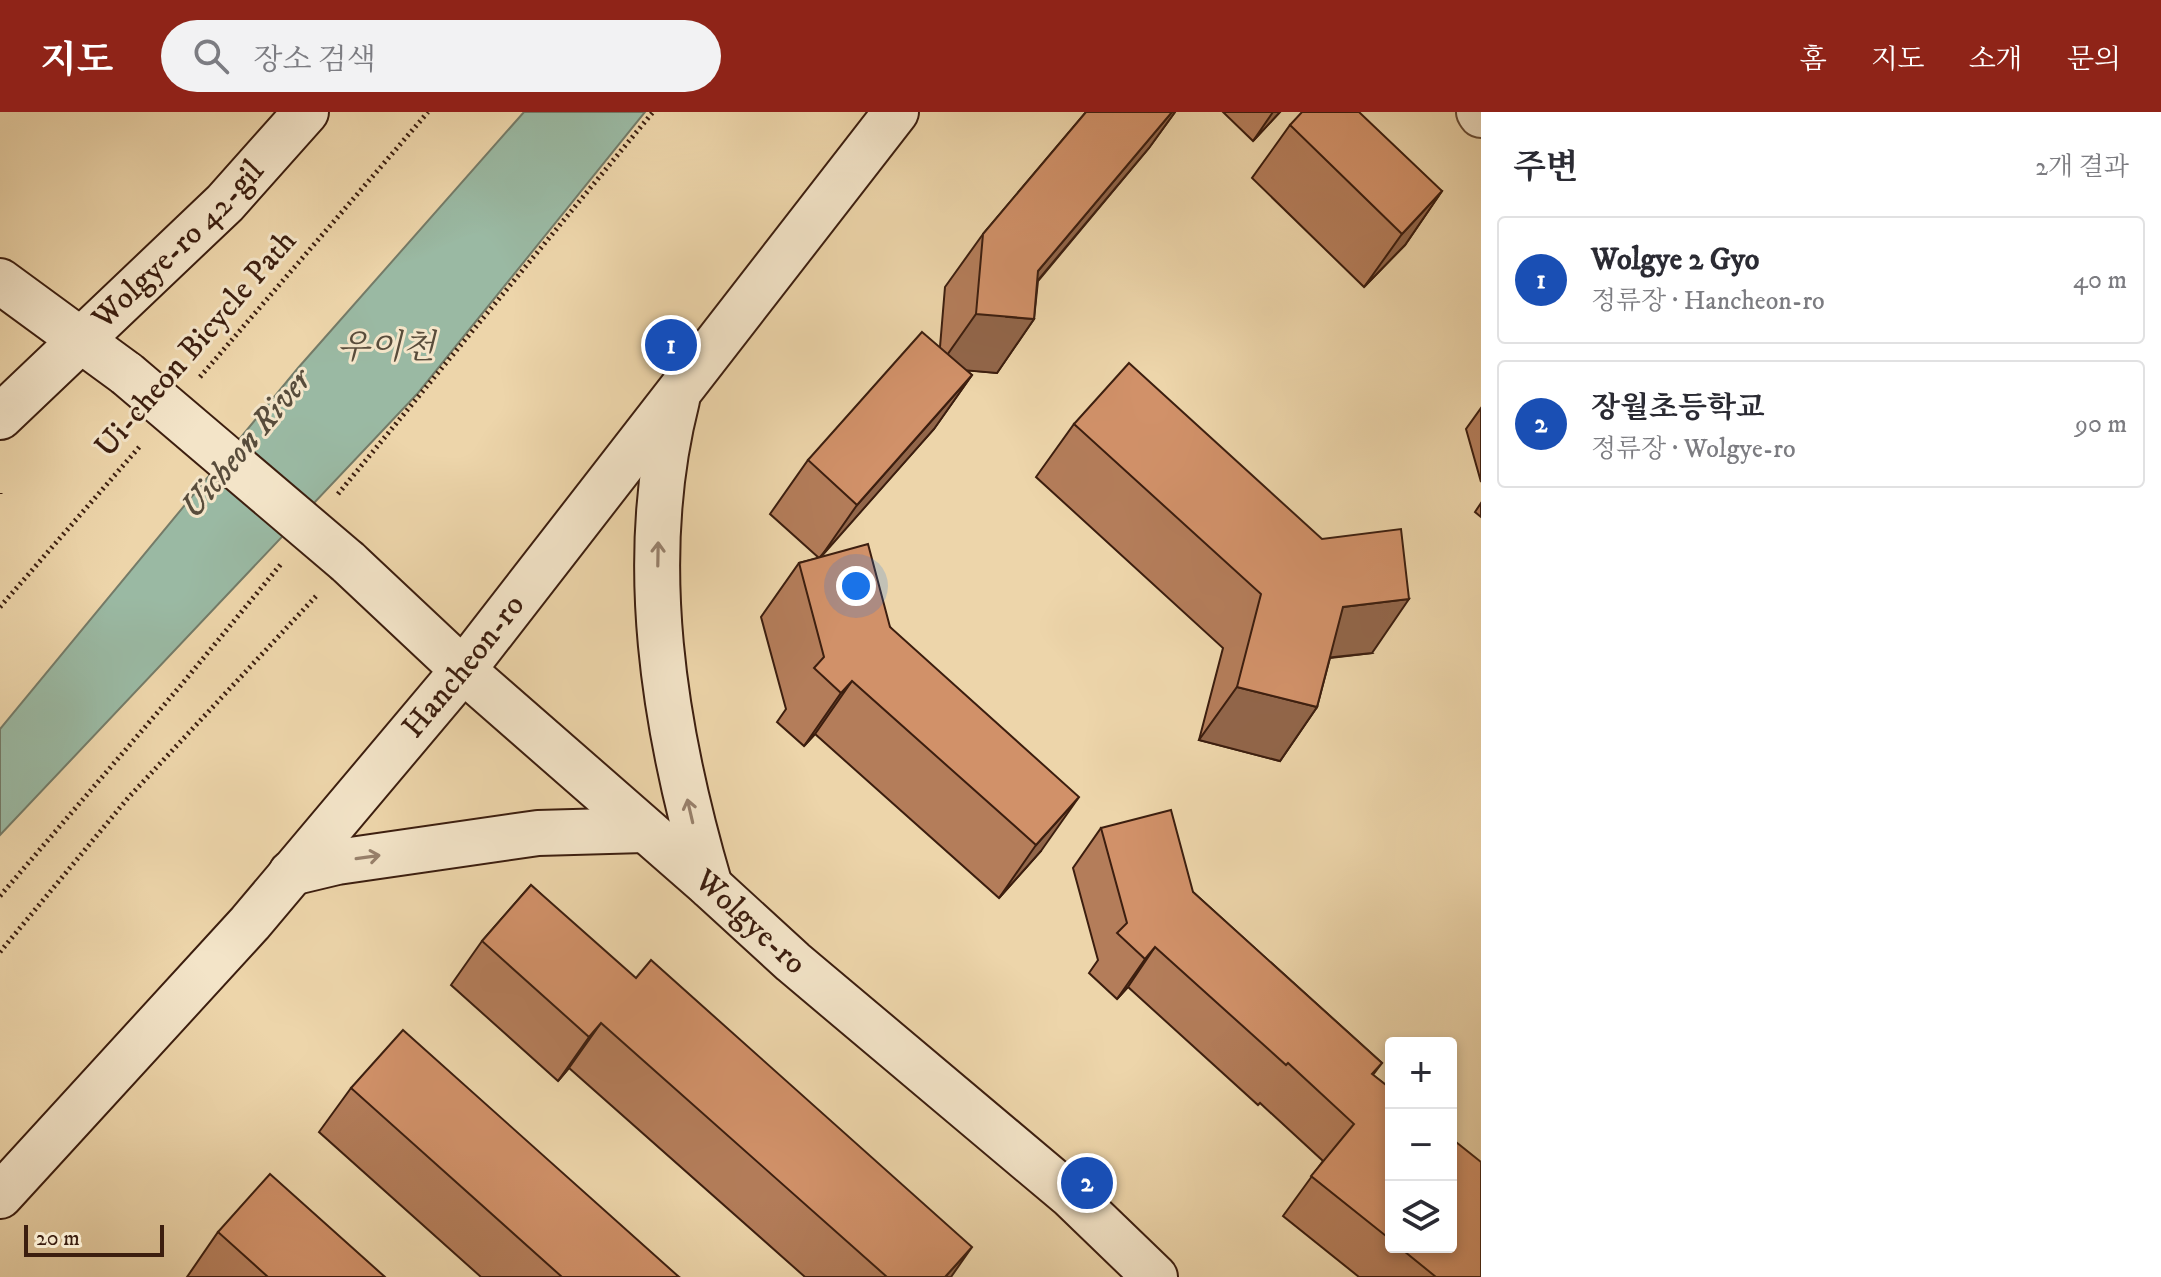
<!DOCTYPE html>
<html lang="ko">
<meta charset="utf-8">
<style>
:root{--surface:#fff;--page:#f2f2f3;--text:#2b2b33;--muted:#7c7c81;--line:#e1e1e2;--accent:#8f2418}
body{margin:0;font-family:"IM FELL DW Pica","Noto Serif KR",serif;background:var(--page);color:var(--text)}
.controls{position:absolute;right:24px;bottom:24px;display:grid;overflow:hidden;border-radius:8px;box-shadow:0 4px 12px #0003}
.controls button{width:72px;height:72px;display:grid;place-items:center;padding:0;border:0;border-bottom:2px solid var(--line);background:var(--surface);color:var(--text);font:40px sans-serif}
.scale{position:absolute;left:24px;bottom:20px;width:140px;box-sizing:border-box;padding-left:8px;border:4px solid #3c1e0f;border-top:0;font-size:22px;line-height:28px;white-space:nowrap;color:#3c1e0f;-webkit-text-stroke:6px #f3e4c8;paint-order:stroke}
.you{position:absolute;left:856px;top:474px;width:28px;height:28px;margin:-20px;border:6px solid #fff;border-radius:50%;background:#1a73e8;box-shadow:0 0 0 12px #1a73e833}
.badge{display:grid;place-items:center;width:52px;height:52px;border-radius:50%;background:var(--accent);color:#fff;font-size:26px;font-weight:700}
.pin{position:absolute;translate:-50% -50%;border:4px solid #fff;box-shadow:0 2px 8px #0006}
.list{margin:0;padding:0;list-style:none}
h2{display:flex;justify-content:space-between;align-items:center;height:104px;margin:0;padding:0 32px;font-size:34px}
h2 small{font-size:26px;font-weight:400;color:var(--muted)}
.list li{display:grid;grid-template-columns:52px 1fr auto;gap:24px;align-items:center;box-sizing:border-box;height:128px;margin:0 16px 16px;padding:0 16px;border:2px solid var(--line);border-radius:8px}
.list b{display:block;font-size:30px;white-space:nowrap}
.list p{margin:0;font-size:26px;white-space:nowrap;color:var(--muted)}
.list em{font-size:26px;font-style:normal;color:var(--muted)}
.icon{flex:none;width:44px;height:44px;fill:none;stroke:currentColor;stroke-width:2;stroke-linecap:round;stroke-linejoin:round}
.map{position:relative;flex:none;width:1481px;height:1165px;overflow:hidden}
header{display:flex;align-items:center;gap:48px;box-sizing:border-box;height:112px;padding:0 40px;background:var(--accent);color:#fff}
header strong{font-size:38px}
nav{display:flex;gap:44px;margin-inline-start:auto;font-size:28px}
.search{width:560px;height:72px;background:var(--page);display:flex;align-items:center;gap:20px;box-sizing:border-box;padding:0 28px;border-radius:44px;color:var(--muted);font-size:30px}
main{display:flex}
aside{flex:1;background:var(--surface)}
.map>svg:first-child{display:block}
.water{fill:#9ab9a3;stroke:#747b68;stroke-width:2}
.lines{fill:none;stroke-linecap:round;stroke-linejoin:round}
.street-casing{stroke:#684c36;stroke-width:48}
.secondary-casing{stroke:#3c1e0f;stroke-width:48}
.path{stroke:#3c1e0f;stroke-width:5;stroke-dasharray:2 4;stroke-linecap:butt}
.street{stroke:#f3e4c8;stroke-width:44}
.secondary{stroke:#f3e4c8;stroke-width:44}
.secondary-bridge-casing{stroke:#3c1e0f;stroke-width:48;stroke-linecap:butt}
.secondary-bridge{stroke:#f3e4c8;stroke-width:44}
.wall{fill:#b47d5a;stroke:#3c1e0f;stroke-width:2}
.shaded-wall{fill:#92664a;stroke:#3c1e0f;stroke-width:2}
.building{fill:#d19169;stroke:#3c1e0f;stroke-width:2}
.oneway{stroke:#98816c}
.labels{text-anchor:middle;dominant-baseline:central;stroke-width:6;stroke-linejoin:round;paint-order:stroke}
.street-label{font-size:32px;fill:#3c1e0f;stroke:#f3e4c8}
.water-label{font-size:34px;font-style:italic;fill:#584c3b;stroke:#f3e4c8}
</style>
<header>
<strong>지도</strong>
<div class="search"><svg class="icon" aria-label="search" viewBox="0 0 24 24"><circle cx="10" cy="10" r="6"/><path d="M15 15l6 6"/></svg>장소 검색</div>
<nav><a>홈</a><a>지도</a><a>소개</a><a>문의</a></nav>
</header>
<main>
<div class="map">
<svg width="1481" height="1165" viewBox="0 0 1481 1165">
<rect width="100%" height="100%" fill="#edd5aa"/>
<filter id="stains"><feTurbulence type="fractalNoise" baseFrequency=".0025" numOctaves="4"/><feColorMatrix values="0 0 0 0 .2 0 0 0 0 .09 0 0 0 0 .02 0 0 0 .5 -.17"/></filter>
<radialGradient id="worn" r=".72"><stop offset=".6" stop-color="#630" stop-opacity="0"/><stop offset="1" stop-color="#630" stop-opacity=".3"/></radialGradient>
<!-- water -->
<path class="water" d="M524,0H645L418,281L0,723V617L298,256Z"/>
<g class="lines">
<!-- street casing -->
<g class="street-casing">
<path id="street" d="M1479,0L1481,3"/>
</g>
<!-- secondary casing -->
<g class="secondary-casing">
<g id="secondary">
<path d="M0,169L127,262"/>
<path d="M677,288C636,448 664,618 710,774"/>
<path id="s1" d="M0,305L225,91L306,0"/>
<path id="s2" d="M348,450L463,558L710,774L793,850L1071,1084L1155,1165"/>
<path d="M291,761L337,750L538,721L644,718"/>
<path id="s3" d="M0,1084L250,811L463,558L896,0"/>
</g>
</g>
<!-- path -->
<g class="path">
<path d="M200,265L428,0"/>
<path d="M0,381V382"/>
<path d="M338,382L653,0"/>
<path d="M0,495L141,333"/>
<path d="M0,784L182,572L281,452"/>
<path d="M0,840L128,686L318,482"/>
</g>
<!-- street -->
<use href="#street" class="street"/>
<!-- secondary -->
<use href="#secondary" class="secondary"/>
<!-- secondary-bridge casing -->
<g class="secondary-bridge-casing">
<path id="secondary-bridge" d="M127,262L348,450"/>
</g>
<!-- secondary-bridge -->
<use href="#secondary-bridge" class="secondary-bridge"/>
</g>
<!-- wall -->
<g class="wall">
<path d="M1086,0H1175L1149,36L1038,169L1034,207L997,261L966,258L972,263L934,317L820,445L890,515L1041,739L999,786L815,622L804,634L777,610L786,597L761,505L799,451L819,446L770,402L808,348L940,235L945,175L983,122Z"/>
<path d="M1223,0H1280L1253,29Z"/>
<path d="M1290,13L1442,79L1405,133L1364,175L1252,66Z"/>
<path d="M1481,296V370L1466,317Z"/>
<path d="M1074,312L1372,541L1330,546L1317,595L1280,649L1199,628L1223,536L1036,365Z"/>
<path d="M1481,391V405L1475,400Z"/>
<path d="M1101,716L1193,780L1382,951L1373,963L1391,977V1135H1451L1481,1165H1359L1283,1104L1323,1049L1260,991L1258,993L1128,875L1117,887L1089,861L1098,848L1073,756Z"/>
<path d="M531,773L951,1165H805L569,956L558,969L451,873L482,829Z"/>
<path d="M351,976L679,1165H481L319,1020Z"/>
<path d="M218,1120L385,1165H187Z"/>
</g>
<!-- shaded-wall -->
<g class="shaded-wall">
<path d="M1172,0H1175L1149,36L1007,205L1034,207L997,261L938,256L976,202L1038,159Z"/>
<path d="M1273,0H1280L1253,29Z"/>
<path d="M1442,79L1405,133L1364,175L1402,122Z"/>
<path d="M972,263L934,317L820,446L857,393Z"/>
<path d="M1409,487L1372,541L1306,548L1343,495Z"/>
<path d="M852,569L815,622L804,634L841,581Z"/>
<path d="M1237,575L1317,595L1280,649L1199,628Z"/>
<path d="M1079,685L1041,739L999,786L1036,733Z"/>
<path d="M1155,835L1128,875L1117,887L1145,847Z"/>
<path d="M601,911L569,956L558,969L589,925Z"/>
<path d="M972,1135L951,1165H945Z"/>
</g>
<!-- building -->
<g class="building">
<path d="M1086,0H1172L1038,159L1034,207L976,202L983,122Z"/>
<path d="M1302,0H1359L1442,79L1402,122L1290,13Z"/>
<path d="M922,220L972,263L857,393L808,348Z"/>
<path d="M1129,251L1322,427L1401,417L1409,487L1343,495L1317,595L1237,575L1261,482L1074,312Z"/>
<path d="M868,432L890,515L1079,685L1036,733L852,569L841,581L814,556L824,545L799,451Z"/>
<path d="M1171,698L1193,780L1382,951L1372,962L1391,977V1128L1311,1064L1354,1012L1288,951L1286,953L1155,835L1145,847L1117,821L1127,811L1101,716Z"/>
<path d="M531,773L636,866L651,848L972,1135L945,1165H887L601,911L589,925L482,829Z"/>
<path d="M403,918L679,1165H562L351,976Z"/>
<path d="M1451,1026L1481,1050V1165H1436L1399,1135H1451Z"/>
<path d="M270,1062L385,1165H268L218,1120Z"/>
</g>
<!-- one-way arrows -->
<defs><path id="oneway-shaft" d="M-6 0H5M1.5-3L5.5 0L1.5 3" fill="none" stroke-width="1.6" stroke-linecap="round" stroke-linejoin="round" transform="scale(2)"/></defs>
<g class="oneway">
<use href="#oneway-shaft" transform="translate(658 442) rotate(-89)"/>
<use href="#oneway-shaft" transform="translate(690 699) rotate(-103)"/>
<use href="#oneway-shaft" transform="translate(368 745) rotate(-8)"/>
</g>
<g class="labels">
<!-- street labels -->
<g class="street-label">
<text stroke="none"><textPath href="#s1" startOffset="248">Wolgye-ro 42-gil</textPath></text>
<text transform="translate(196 232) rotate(-49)">Ui-cheon Bicycle Path</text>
<text stroke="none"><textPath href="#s3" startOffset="704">Hancheon-ro</textPath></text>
<text stroke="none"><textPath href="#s2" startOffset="540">Wolgye-ro</textPath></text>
</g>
<!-- water labels -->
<g class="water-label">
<text x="386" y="236">우이천</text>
<text transform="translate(246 332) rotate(-50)">Uicheon River</text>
</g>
</g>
<rect width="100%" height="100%" filter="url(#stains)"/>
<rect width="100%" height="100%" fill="url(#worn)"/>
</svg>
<div class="controls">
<button>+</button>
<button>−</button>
<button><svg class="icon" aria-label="layers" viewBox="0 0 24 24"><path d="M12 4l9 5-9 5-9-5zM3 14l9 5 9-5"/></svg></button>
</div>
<div class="scale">20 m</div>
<div class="you"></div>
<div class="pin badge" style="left:671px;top:233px;background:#1a4fb4">1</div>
<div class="pin badge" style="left:1087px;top:1071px;background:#1a4fb4">2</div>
</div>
<aside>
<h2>주변<small>2개 결과</small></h2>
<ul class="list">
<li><span class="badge" style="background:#1a4fb4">1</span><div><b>Wolgye 2 Gyo</b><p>정류장 · Hancheon-ro</p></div><em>40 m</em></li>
<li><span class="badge" style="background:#1a4fb4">2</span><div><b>장월초등학교</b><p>정류장 · Wolgye-ro</p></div><em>90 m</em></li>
</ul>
</aside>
</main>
